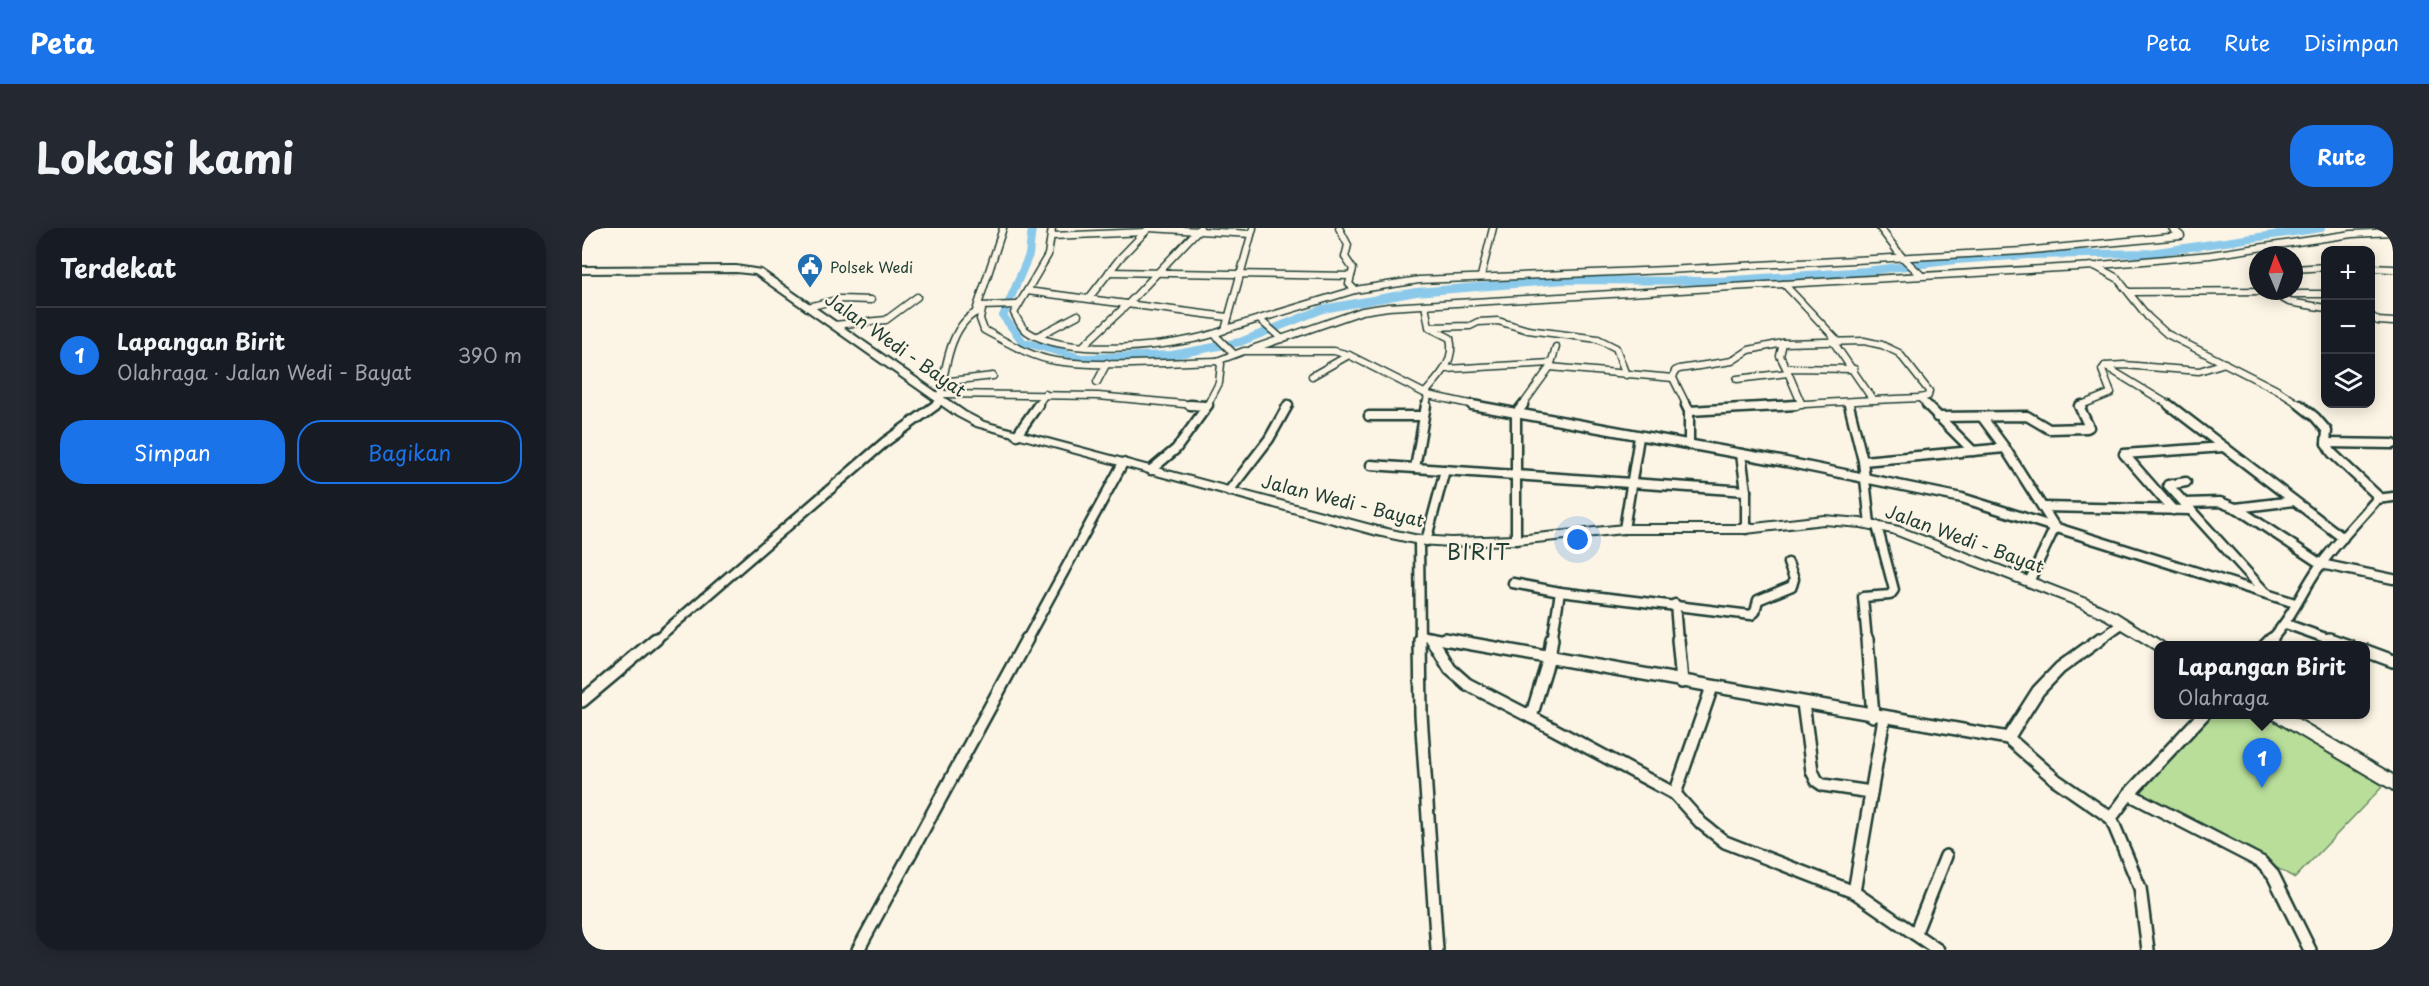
<!DOCTYPE html>
<html lang="id">
<meta charset="utf-8">
<style>
:root{--surface:#171b24;--page:#242831;--text:#f1f3f6;--muted:#9ea1a6;--line:#363941;--accent:#1a73e8}
body{margin:0;font-family:"Playpen Sans",sans-serif;background:var(--page);color:var(--text)}
.controls{position:absolute;right:18px;top:18px;display:grid;overflow:hidden;border-radius:12px;box-shadow:0 3px 15px #0003}
.controls button{width:54px;height:54px;display:grid;place-items:center;padding:0;border:0;border-bottom:2px solid var(--line);background:var(--surface);color:var(--text);font:30px sans-serif}
.compass{position:absolute;left:1667px;top:18px;width:54px;height:54px;border-radius:50%;background:var(--surface);box-shadow:0 3px 15px #0003;rotate:358deg}
.you{position:absolute;left:996px;top:312px;width:21px;height:21px;margin:-15px;border:4px solid #fff;border-radius:50%;background:#1a73e8;box-shadow:0 0 0 9px #1a73e833}
.badge{display:grid;place-items:center;width:39px;height:39px;border-radius:50%;background:var(--accent);color:#fff;font-size:20px;font-weight:700}
.pin{position:absolute;translate:-50% -50px;filter:drop-shadow(0 2px 3px #0008)}
.pin::after{content:'';position:absolute;top:32px;width:21px;height:18px;background:inherit;clip-path:polygon(0 0,100% 0,50% 100%)}
.popup{position:absolute;left:1572px;top:413px;width:216px;height:78px;box-sizing:border-box;display:grid;place-content:center;border-radius:12px;background:var(--surface);filter:drop-shadow(0 2px 4px #0005);font-size:20px;white-space:nowrap;color:var(--muted)}
.popup b{font-size:22px;color:var(--text)}
.popup::after{content:'';position:absolute;left:50%;top:100%;margin-left:-12px;border:12px solid transparent;border-top-color:var(--surface)}
.list{margin:0;padding:0;list-style:none}
h2{display:flex;justify-content:space-between;align-items:center;height:78px;margin:0;padding:0 24px;font-size:26px}
h2 small{font-size:20px;font-weight:400;color:var(--muted)}
.list li{display:grid;grid-template-columns:39px 1fr auto;gap:18px;align-items:center;box-sizing:border-box;height:96px;padding:0 24px;border-top:2px solid var(--line)}
.list b{display:block;font-size:22px;white-space:nowrap}
.list p{margin:0;font-size:20px;white-space:nowrap;color:var(--muted)}
.list em{font-size:20px;font-style:normal;color:var(--muted)}
.actions{display:flex;gap:12px;padding:18px 24px}
.actions a{flex:1;padding:14px 0;border:2px solid var(--accent);border-radius:24px;text-align:center;font-size:21px;color:var(--accent)}
.actions .main{background:var(--accent);color:#fff}
.icon{flex:none;width:33px;height:33px;fill:none;stroke:currentColor;stroke-width:2;stroke-linecap:round;stroke-linejoin:round}
.map{position:relative;flex:none;width:1811px;height:722px;overflow:hidden;border-radius:24px}
header{display:flex;align-items:center;gap:36px;box-sizing:border-box;height:84px;padding:0 30px;background:var(--accent);color:#fff}
header strong{font-size:28px}
nav{display:flex;gap:33px;margin-inline-start:auto;font-size:21px}
.intro{display:flex;align-items:center;justify-content:space-between;box-sizing:border-box;height:144px;padding:0 36px}
h1{margin:0;font-size:42px}
.button{padding:15px 27px;border-radius:24px;background:var(--accent);color:#fff;font-size:21px;font-weight:700}
main{display:flex;gap:36px;padding:0 36px}
aside{flex:1;background:var(--surface);border-radius:24px;box-shadow:0 3px 15px #0003}
.map>svg:first-child{display:block}
.green{fill:#b8de99;stroke:#6c8e66;stroke-width:1.5}
.lines{fill:none;stroke-linecap:round;stroke-linejoin:round}
.canal{stroke:#8bc9eb;stroke-width:8}
.river{fill:#8bc9eb;fill-rule:evenodd}
.minor-far2-casing{stroke:#1f3d34;stroke-width:9}
.minor-far1-casing{stroke:#1f3d34;stroke-width:13}
.minor-casing{stroke:#1f3d34;stroke-width:16}
.secondary-casing{stroke:#1f3d34;stroke-width:4}
.minor-far2{stroke:#fcf5e5;stroke-width:6}
.minor-far1{stroke:#fcf5e5;stroke-width:8}
.minor{stroke:#fcf5e5;stroke-width:11}
.secondary{fill:#fcf5e5;fill-rule:evenodd}
.labels{text-anchor:middle;dominant-baseline:central;stroke-width:4.5;stroke-linejoin:round;paint-order:stroke}
.far-poi-label{font-size:15px;fill:#1f3d34;stroke:#fcf5e5;text-anchor:start}
.street-label{font-size:18px;fill:#1f3d34;stroke:#fcf5e5}
.quarter-label{font-size:21px;letter-spacing:1.5px;fill:#1f3d34;stroke:#fcf5e5}
</style>
<header>
<strong>Peta</strong>
<nav><a>Peta</a><a>Rute</a><a>Disimpan</a></nav>
</header>
<div class="intro"><h1>Lokasi kami</h1><a class="button">Rute</a></div>
<main>
<aside>
<h2>Terdekat<small></small></h2>
<ul class="list">
<li><span class="badge">1</span><div><b>Lapangan Birit</b><p>Olahraga · Jalan Wedi - Bayat</p></div><em>390 m</em></li>
</ul>
<div class="actions"><a class="main">Simpan</a><a>Bagikan</a></div>
</aside>
<div class="map">
<svg width="1811" height="722" viewBox="0 0 1811 722">
<rect width="100%" height="100%" fill="#fcf5e5"/>
<filter id="ink" filterUnits="userSpaceOnUse"><feTurbulence type="fractalNoise" baseFrequency=".0167" numOctaves="2"/><feDisplacementMap in="SourceGraphic" scale="12" xChannelSelector="R" yChannelSelector="G"/><feConvolveMatrix kernelMatrix="1 2 1 2 8 2 1 2 1" color-interpolation-filters="sRGB"/></filter>
<g filter="url(#ink)">
<!-- green -->
<path class="green" d="M1627,486L1685,487L1802,557L1713,650L1559,564Z"/>
<g class="lines">
<!-- canal -->
<g class="canal">
<path d="M450,0L447,27L421,88L441,114L500,130L590,127L658,114L741,81L834,64L982,52L1133,53"/>
<path d="M1136,53L1284,43L1374,32L1446,27L1568,25L1739,0"/>
</g>
<!-- river -->
<path class="river" d="M1136,49L1142,53L1141,56L1133,57L1127,53L1128,50Z"/>
<!-- minor-far2 casing -->
<g class="minor-far2-casing">
<g id="minor-far2">
<path d="M470,0L466,27L432,85C435,90 438,97 442,101C480,132 600,119 643,102L671,0"/>
<path d="M567,0L669,6"/>
<path d="M757,0L766,17L763,29L771,41L769,48"/>
<path d="M1298,0L1320,29L1339,47"/>
<path d="M470,8L563,4"/>
<path d="M1518,37L1628,27L1770,6L1811,4"/>
<path d="M1788,40L1811,41"/>
<path d="M1712,41L1744,39"/>
<path d="M527,44L769,48L767,56L773,62"/>
<path d="M899,48L911,0"/>
<path d="M1202,56L1255,112"/>
<path d="M445,63L645,89"/>
<path d="M1688,63L1707,74L1744,80"/>
<path d="M1548,64L1688,63"/>
<path d="M1693,66H1744"/>
<path d="M507,70L539,29L565,2"/>
<path d="M843,77L847,99L888,98L896,94L916,93L946,102L1016,111L1034,120L1044,147"/>
<path d="M396,78L435,77"/>
<path d="M226,79L258,71L289,72"/>
<path d="M394,83L421,0"/>
<path d="M1788,87L1796,93L1811,94"/>
<path d="M677,91L700,111"/>
<path d="M252,97L304,92L335,69"/>
<path d="M644,101L773,62L837,52L1085,42L1441,23L1599,8L1590,0"/>
<path d="M633,107L652,126"/>
<path d="M456,108L496,87"/>
<path d="M1201,115L1198,128L1205,142"/>
<path d="M502,117L545,77L618,0"/>
<path d="M670,121L780,83L806,79L1513,38L1535,50L1566,89L1585,106L1695,162L1720,178"/>
<path d="M1523,138L1589,178"/>
<path d="M968,139L1091,150L1093,143L1097,141L1150,133L1167,122L1201,115L1282,113L1300,117L1317,125L1347,163L1346,168L1338,170L1346,178"/>
<path d="M864,141L969,135"/>
<path d="M730,148L767,127"/>
<path d="M1091,150L1105,178"/>
<path d="M1155,151L1206,145"/>
<path d="M360,154L411,148"/>
<path d="M515,154L525,135"/>
<path d="M843,165C857,149 874,133 868,110L848,100"/>
<path d="M358,166L516,168L623,178"/>
<path d="M358,170C363,142 368,92 400,82L398,91L402,102C425,114 448,129 474,133C521,140 586,134 635,133"/>
<path d="M1291,172L1338,170"/>
<path d="M1266,174L1267,178"/>
<path d="M1220,177L1205,142L1207,140L1272,141"/>
<path d="M352,178L360,172"/>
<path d="M455,178L463,166"/>
<path d="M625,178L637,155L639,136L635,133L662,123H752L767,127L846,167L897,178"/>
<path d="M705,178L706,176"/>
<path d="M844,178L846,167"/>
<path d="M940,178L968,139L974,119"/>
<path d="M1189,178L1291,172L1250,112"/>
<path d="M1497,178L1529,165L1520,142L1523,138L1542,137L1617,143L1643,135"/>
</g>
</g>
<!-- minor-far1 casing -->
<g class="minor-far1-casing">
<g id="minor-far1">
<path d="M608,177L623,178"/>
<path d="M890,177L1204,234L1380,270L1713,375"/>
<path d="M1104,177L1107,183V217"/>
<path d="M1267,177L1281,233L1288,296"/>
<path d="M1345,177L1391,223"/>
<path d="M1587,177L1761,310"/>
<path d="M1718,177L1733,189L1745,203L1744,215L1750,225L1798,270"/>
<path d="M1107,183L1214,177"/>
<path d="M787,188H841"/>
<path d="M1355,189L1445,188L1467,201L1505,200L1507,199L1497,178L1500,177"/>
<path d="M1400,189L1423,220"/>
<path d="M435,207L456,177"/>
<path d="M1744,215L1811,216"/>
<path d="M1159,226L1164,263V301"/>
<path d="M1281,233L1423,220L1473,299L1447,354"/>
<path d="M789,237L1164,263"/>
<path d="M833,240L844,177"/>
<path d="M569,242L594,221L626,177"/>
<path d="M1604,254L1586,257L1683,364"/>
<path d="M647,263L687,211L706,177"/>
<path d="M1603,275L1638,274L1656,281L1739,336L1811,351"/>
<path d="M1461,279L1609,282"/>
<path d="M1654,280L1712,273"/>
<path d="M1591,282L1542,226L1642,219"/>
<path d="M1042,301L1057,209"/>
<path d="M837,312L838,413"/>
<path d="M934,312V186L941,177"/>
<path d="M844,313L863,242"/>
<path d="M931,355L978,364L970,413"/>
<path d="M978,364L1169,387L1173,384L1176,372L1210,358L1212,351L1206,335"/>
<path d="M1093,376L1096,413"/>
<path d="M1704,396L1752,413"/>
<path d="M838,407L870,413"/>
<path d="M849,409L851,413"/>
<path d="M72,413L303,214L354,177"/>
<path d="M444,413L541,235"/>
<path d="M1285,413L1281,369L1308,367L1312,362L1295,298"/>
<path d="M1516,413L1541,395"/>
<path d="M1688,413C1709,391 1720,363 1737,339C1754,315 1776,293 1795,271L1811,269"/>
</g>
</g>
<!-- minor casing -->
<g class="minor-casing">
<g id="minor">
<path d="M838,411L839,486L855,722"/>
<path d="M850,411L868,441L885,456L949,489"/>
<path d="M862,411L1426,510"/>
<path d="M970,411L967,430L949,489L1093,566L1119,595L1143,614L1272,664L1356,722"/>
<path d="M1096,411L1100,454"/>
<path d="M1285,411L1291,488"/>
<path d="M1518,411L1478,440L1456,463L1426,510L1474,552L1529,590"/>
<path d="M1747,411L1767,418"/>
<path d="M1683,418L1690,411"/>
<path d="M1784,423L1811,433"/>
<path d="M0,473L74,411"/>
<path d="M1221,475L1230,543L1235,553L1241,557L1289,564"/>
<path d="M1093,566L1130,459"/>
<path d="M1547,566L1679,634L1691,647L1728,722"/>
<path d="M1272,664L1302,490"/>
<path d="M1333,706L1364,628"/>
<path d="M276,722L445,411"/>
<path d="M1566,722L1558,660L1529,590L1547,566L1622,486"/>
</g>
</g>
<!-- secondary casing -->
<g class="secondary-casing">
<g id="secondary">
<path d="M154,38L179,42L383,184L402,194L796,299L837,308L869,310L934,308L1042,297H1164L1242,288L1279,291L1317,299L1504,371L1534,385L1586,418H1576V422H1574L1524,391L1494,377L1310,305L1279,299L1242,296L1164,305H1042L934,316L869,318L837,316L795,307L394,198L375,188L173,46L154,44L0,45V39Z"/>
<path d="M1687,486H1707L1811,547V562L1689,490Z"/>
</g>
</g>
<!-- minor-far2 -->
<use href="#minor-far2" class="minor-far2"/>
<!-- minor-far1 -->
<use href="#minor-far1" class="minor-far1"/>
<!-- minor -->
<use href="#minor" class="minor"/>
<!-- secondary -->
<use href="#secondary" class="secondary"/>
</g>
</g>
<!-- icons -->
<defs>
<g id="civic-pin" transform="scale(1.35)"><path d="M0 17L-7.5 6A9.5 9.5 0 1 1 7.5 6Z" fill="#1f6fb2" stroke="#fcf5e5"/><path d="M-.6-6.5H3V-4.5H.6V-3L4-1V1h2V6H-6V1h2V-1L-.6-3ZM-1.2 2.5V6h2.4V2.5Z" fill="#fff"/></g>
</defs>
<g fill-rule="evenodd">
<use href="#civic-pin" x="228" y="38"/>
</g>
<g class="labels">
<!-- far-poi labels -->
<g class="far-poi-label">
<text x="248" y="38">Polsek Wedi</text>
</g>
<!-- street labels -->
<g class="street-label">
<text transform="translate(314 116) rotate(35)">Jalan Wedi - Bayat</text>
<text transform="translate(761 272) rotate(14)">Jalan Wedi - Bayat</text>
<text transform="translate(1383 310) rotate(20)">Jalan Wedi - Bayat</text>
</g>
<!-- quarter labels -->
<g class="quarter-label">
<text x="897" y="323">BIRIT</text>
</g>
</g>
</svg>
<div class="controls">
<button>+</button>
<button>−</button>
<button><svg class="icon" aria-label="layers" viewBox="0 0 24 24"><path d="M12 4l9 5-9 5-9-5zM3 14l9 5 9-5"/></svg></button>
</div>
<svg class="compass" viewBox="-18 -18 36 36"><path d="M0-13l5 13h-10z" fill="#e53935"/><path d="M0 13l5-13h-10z" fill="#9ea1a6"/></svg>
<div class="you"></div>
<div class="pin badge" style="left:1680px;top:560px">1</div>
<div class="popup"><b>Lapangan Birit</b>Olahraga</div>
</div>
</main>
